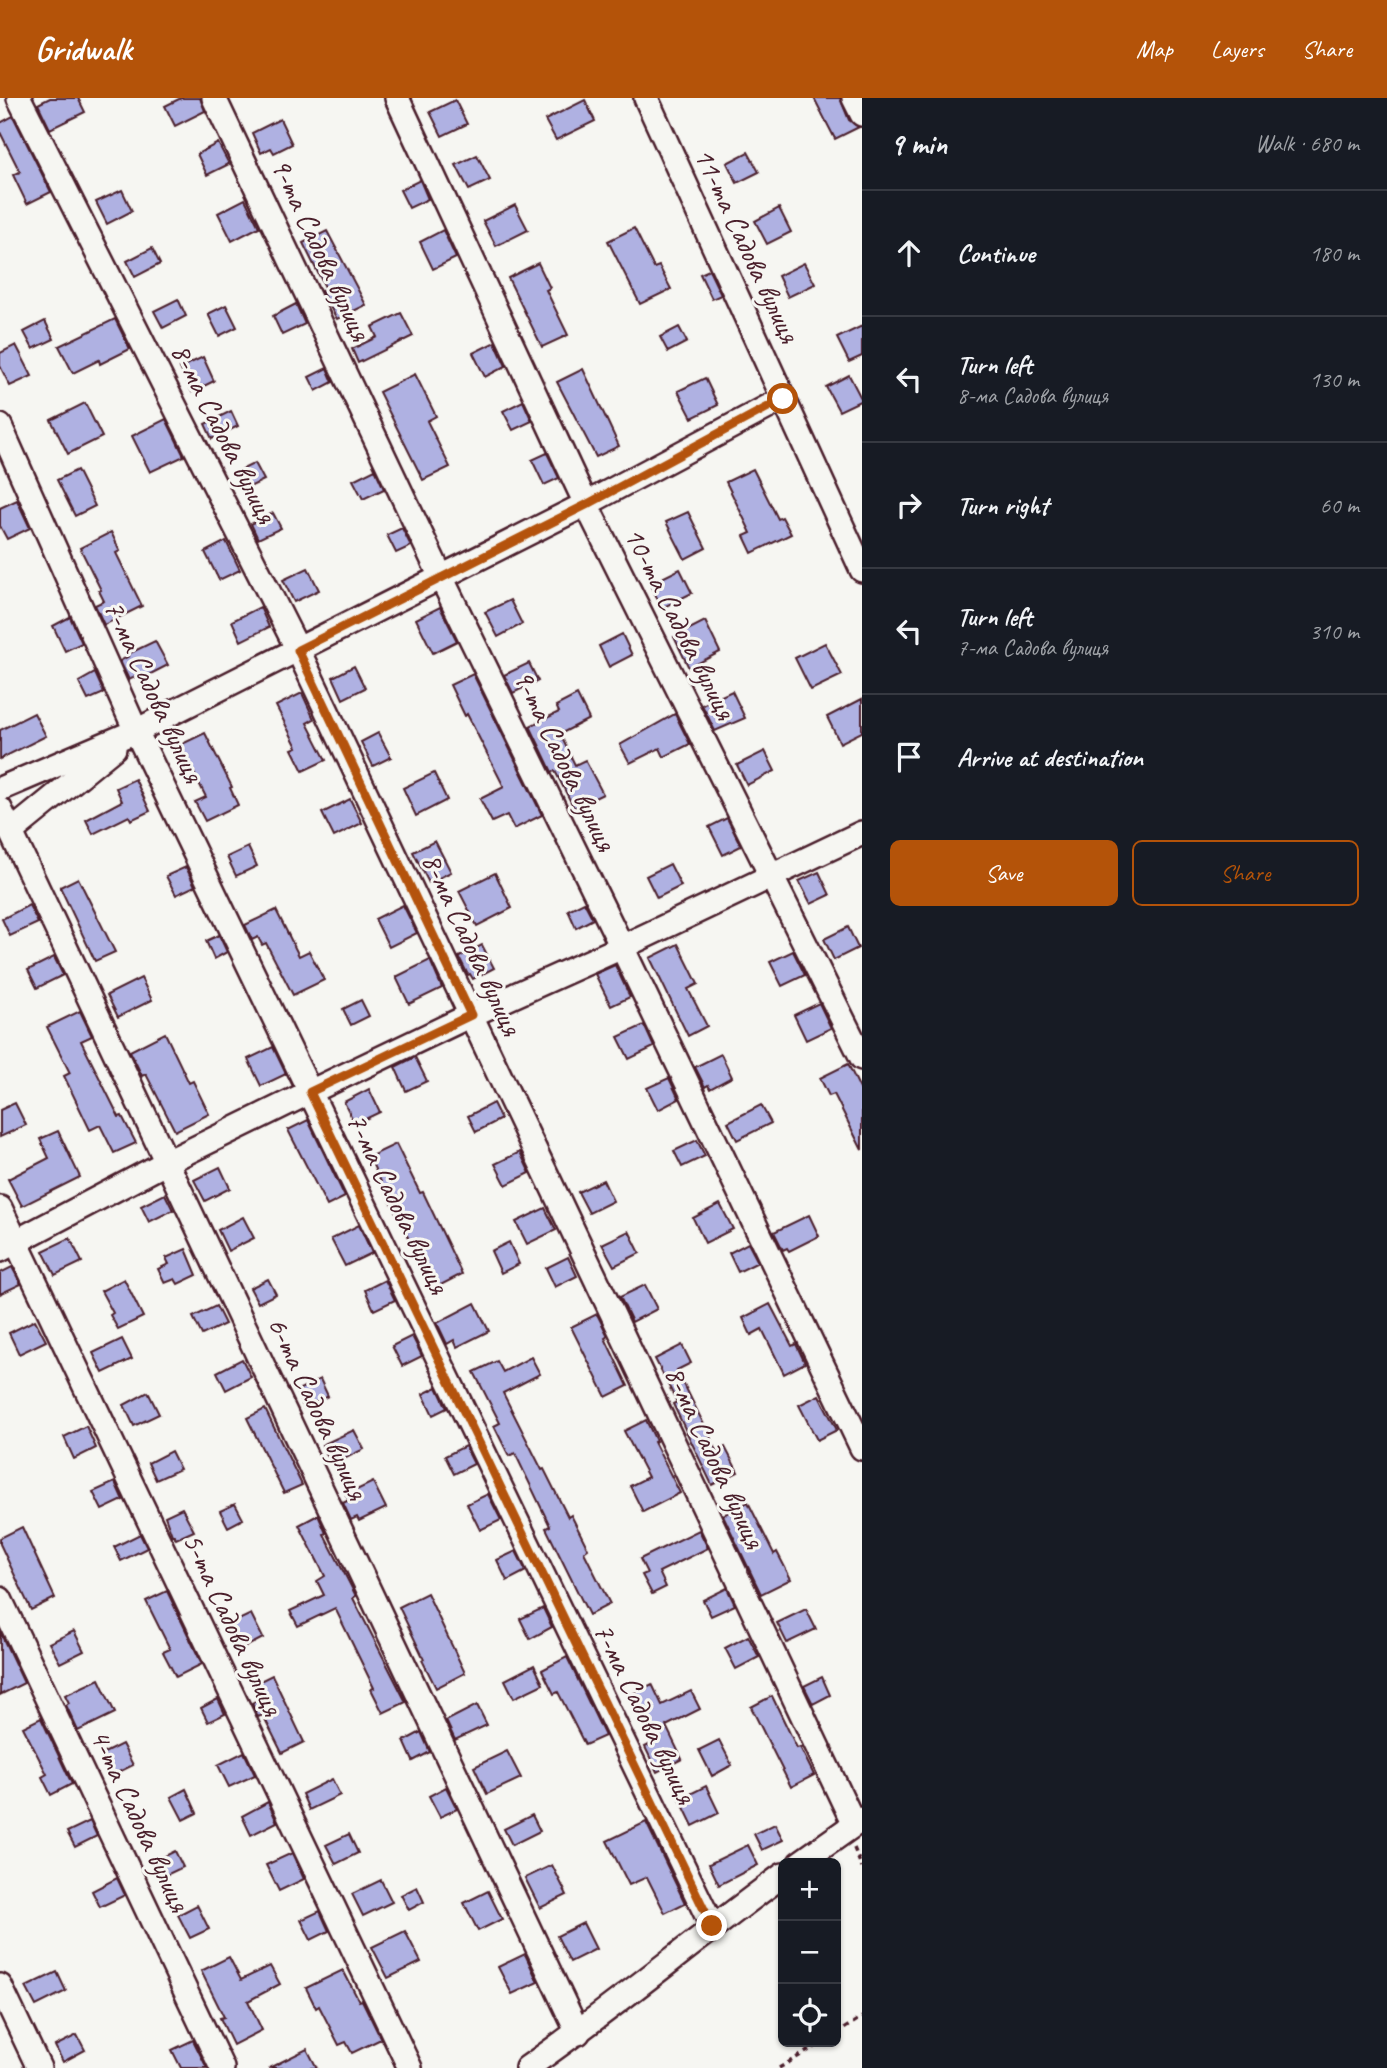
<!DOCTYPE html>
<meta charset="utf-8">
<style>
:root{--surface:#171b24;--page:#242831;--text:#f1f3f6;--muted:#9ea1a6;--line:#363941;--accent:#b45309}
body{margin:0;font-family:Caveat,sans-serif;background:var(--page);color:var(--text)}
.controls{position:absolute;right:21px;bottom:21px;display:grid;overflow:hidden;border-radius:10px;box-shadow:0 2px 5px #0004}
.controls button{width:63px;height:63px;display:grid;place-items:center;padding:0;border:0;border-bottom:2px solid var(--line);background:var(--surface);color:var(--text);font:35px sans-serif}
.stop{position:absolute;width:21px;height:21px;margin:-16px;border:5px solid #b45309;border-radius:50%;background:#fff}
.stop.end{background:#b45309;border-color:#fff;box-shadow:0 2px 7px #0008}
.list{margin:0;padding:0;list-style:none}
h2{display:flex;justify-content:space-between;align-items:center;height:91px;margin:0;padding:0 28px;font-size:30px}
h2 small{font-size:23px;font-weight:400;color:var(--muted)}
.list li{display:grid;grid-template-columns:46px 1fr auto;gap:21px;align-items:center;box-sizing:border-box;height:126px;padding:0 28px;border-top:2px solid var(--line)}
.list b{display:block;font-size:26px;white-space:nowrap}
.list p{margin:0;font-size:23px;white-space:nowrap;color:var(--muted)}
.list em{font-size:23px;font-style:normal;color:var(--muted)}
.actions{display:flex;gap:14px;padding:21px 28px}
.actions a{flex:1;padding:16px 0;border:2px solid var(--accent);border-radius:10px;text-align:center;font-size:24px;color:var(--accent)}
.actions .main{background:var(--accent);color:#fff}
.icon{flex:none;width:38px;height:38px;fill:none;stroke:currentColor;stroke-width:2;stroke-linecap:round;stroke-linejoin:round}
.map{position:relative;flex:none;width:862px;height:1970px;overflow:hidden}
header{display:flex;align-items:center;gap:42px;box-sizing:border-box;height:98px;padding:0 35px;background:var(--accent);color:#fff}
header strong{font-size:33px}
nav{display:flex;gap:38px;margin-inline-start:auto;font-size:24px}
main{display:flex}
aside{flex:1;background:var(--surface)}
.map>svg:first-child{display:block}
.building{fill:#afb1e2;stroke:#4a1f2b;stroke-width:2}
.lines{fill:none;stroke-linecap:round;stroke-linejoin:round}
.street-casing{stroke:#4a1f2b;stroke-width:28}
.path{stroke:#4a1f2b;stroke-width:3.5;stroke-dasharray:5 5;stroke-linecap:butt}
.street{stroke:#f6f6f2;stroke-width:23}
.route{stroke:#b45309;stroke-width:9}
.labels{text-anchor:middle;dominant-baseline:central;stroke-width:6;stroke-linejoin:round;paint-order:stroke}
.street-label{font-size:30px;fill:#4a1f2b;stroke:#f6f6f2}
</style>
<header>
<strong>Gridwalk</strong>
<nav><a>Map</a><a>Layers</a><a>Share</a></nav>
</header>
<main>
<div class="map">
<svg width="862" height="1970" viewBox="0 0 862 1970">
<rect width="100%" height="100%" fill="#f6f6f2"/>
<filter id="ink" filterUnits="userSpaceOnUse"><feTurbulence type="fractalNoise" baseFrequency=".0143" numOctaves="2"/><feDisplacementMap in="SourceGraphic" scale="14" xChannelSelector="R" yChannelSelector="G"/><feConvolveMatrix kernelMatrix="1 2 1 2 8 2 1 2 1" color-interpolation-filters="sRGB"/></filter>
<g filter="url(#ink)">
<!-- building -->
<g class="building">
<path d="M50,0H78L85,14L50,31L38,6Z"/>
<path d="M181,0H200L205,13L175,28L165,8Z"/>
<path d="M814,0H840L849,22L859,29L835,41Z"/>
<path d="M455,2L467,26L442,38L430,14Z"/>
<path d="M585,2L595,23L556,42L545,22Z"/>
<path d="M13,18L51,94L27,106L13,77L20,74L0,34V25Z"/>
<path d="M280,21L292,46L274,55L271,50L261,55L252,35Z"/>
<path d="M218,45L229,66L207,77L197,56Z"/>
<path d="M748,54L759,74L737,85L727,65Z"/>
<path d="M477,57L490,82L469,92L456,67Z"/>
<path d="M420,82L428,101L409,110L400,92Z"/>
<path d="M122,92L132,113L107,126L96,104Z"/>
<path d="M245,101L259,129L232,143L218,115Z"/>
<path d="M515,107L528,132L496,148L483,123Z"/>
<path d="M779,110L791,134L767,146L755,123Z"/>
<path d="M634,130L654,170L659,168L671,191L640,206L608,143Z"/>
<path d="M443,132L456,160L433,171L420,144Z"/>
<path d="M327,133L366,207L337,221L321,193L326,191L303,145Z"/>
<path d="M152,150L160,166L135,179L127,163Z"/>
<path d="M538,165L550,190L546,192L568,237L542,249L508,180Z"/>
<path d="M804,165L815,186L788,199L778,178Z"/>
<path d="M709,172L721,197L712,201L700,176Z"/>
<path d="M178,201L186,218L163,230L154,213Z"/>
<path d="M296,206L305,226L282,237L273,218Z"/>
<path d="M226,207L237,229L219,238L208,216Z"/>
<path d="M401,215L413,238L358,265L352,251L377,239L372,229Z"/>
<path d="M115,221L130,251L100,266L99,262L73,275L59,248Z"/>
<path d="M45,223L54,241L33,251L24,234Z"/>
<path d="M862,228V258L849,264L837,240Z"/>
<path d="M679,229L687,244L668,254L660,239Z"/>
<path d="M495,244L506,268L485,279L473,255Z"/>
<path d="M16,247L32,278L10,288L0,268V255Z"/>
<path d="M203,259L214,283L192,294L180,270Z"/>
<path d="M327,270L333,284L316,293L309,279Z"/>
<path d="M583,271L619,348L596,359L557,284Z"/>
<path d="M415,276L436,318L427,323L450,369L423,382L379,294Z"/>
<path d="M849,277L862,302L839,313L826,289Z"/>
<path d="M705,280L718,307L692,320L678,293Z"/>
<path d="M523,303L532,323L513,332L503,313Z"/>
<path d="M85,305L102,339L68,356L51,322Z"/>
<path d="M231,313L238,328L212,341L205,326Z"/>
<path d="M166,321L184,358L150,374L132,338Z"/>
<path d="M547,355L559,380L544,387L532,362Z"/>
<path d="M255,365L264,382L245,391L237,374Z"/>
<path d="M375,371L384,391L363,401L353,382Z"/>
<path d="M753,371L778,421L782,419L791,436L752,455L744,438L751,435L726,384Z"/>
<path d="M77,372L95,408L75,418L57,382Z"/>
<path d="M17,402L30,430L7,441L0,428V410Z"/>
<path d="M688,414L706,450L685,461L666,424Z"/>
<path d="M273,415L281,430L258,441L251,426Z"/>
<path d="M402,430L411,448L396,455L387,437Z"/>
<path d="M111,434L120,453L116,455L142,508L104,527L95,507L104,503L99,493L101,492L80,450Z"/>
<path d="M226,443L240,472L219,482L205,454Z"/>
<path d="M308,470L319,492L294,504L283,482Z"/>
<path d="M680,471L692,495L662,510L650,486Z"/>
<path d="M510,502L522,526L498,539L485,514Z"/>
<path d="M260,509L269,529L241,543L232,523Z"/>
<path d="M440,509L457,543L433,555L416,521Z"/>
<path d="M70,519L82,545L65,553L53,528Z"/>
<path d="M705,523L720,554L689,570L674,539Z"/>
<path d="M622,536L632,557L609,569L599,548Z"/>
<path d="M155,543L168,567L141,581L139,577L129,582L120,563L129,558L128,556Z"/>
<path d="M825,545L842,577L811,592L795,560Z"/>
<path d="M529,565L538,583L513,595L504,577Z"/>
<path d="M354,568L365,590L343,601L333,579Z"/>
<path d="M95,575L104,595L88,602L79,584Z"/>
<path d="M473,576L542,717L514,731L507,717L492,724L480,701L504,689L467,616L465,618L450,587Z"/>
<path d="M732,593L745,620L715,633L702,607Z"/>
<path d="M302,595L314,621L307,625L326,662L303,673L292,651L297,649L276,608Z"/>
<path d="M577,597L589,621L560,636L575,667L585,662L603,696L574,710L555,673L552,674L530,628L559,614L556,608Z"/>
<path d="M862,601V634L840,645L827,619Z"/>
<path d="M34,615L46,638L0,661V632Z"/>
<path d="M675,616L690,646L664,659L660,650L630,665L620,647Z"/>
<path d="M205,635L232,689L230,690L238,707L205,723L195,704L206,699L180,647Z"/>
<path d="M378,635L391,659L373,668L361,644Z"/>
<path d="M765,653L775,673L747,687L737,667Z"/>
<path d="M434,675L447,702L416,718L403,690Z"/>
<path d="M135,681L150,713L131,722L129,718L93,736L86,722L122,703L116,690Z"/>
<path d="M350,701L362,725L334,739L322,715Z"/>
<path d="M727,720L741,748L723,757L709,729Z"/>
<path d="M435,743L451,774L429,785L413,754Z"/>
<path d="M248,749L257,768L236,778L227,759Z"/>
<path d="M670,766L681,788L657,800L646,778Z"/>
<path d="M186,769L195,788L176,797L166,778Z"/>
<path d="M819,774L830,797L811,806L799,783Z"/>
<path d="M495,775L512,810L477,828L459,793Z"/>
<path d="M78,780L115,854L95,863L60,789Z"/>
<path d="M584,804L593,821L576,830L568,812Z"/>
<path d="M29,807L38,825L10,838L2,821Z"/>
<path d="M403,807L417,835L389,849L375,821Z"/>
<path d="M276,812L299,858L309,853L324,882L293,897L266,845L262,847L258,839L252,842L245,827Z"/>
<path d="M848,829L858,850L834,862L824,841Z"/>
<path d="M219,837L227,854L214,861L206,843Z"/>
<path d="M678,846L698,886L688,891L707,928L688,938L650,860Z"/>
<path d="M482,847L494,870L473,881L470,876L468,877L459,859Z"/>
<path d="M793,853L805,877L782,888L770,864Z"/>
<path d="M54,859L63,877L37,890L28,872Z"/>
<path d="M430,862L442,890L409,906L396,879Z"/>
<path d="M615,867L630,899L611,908L595,876Z"/>
<path d="M141,880L152,902L118,919L107,897Z"/>
<path d="M361,902L369,918L351,927L343,911Z"/>
<path d="M819,905L831,930L806,942L794,917Z"/>
<path d="M80,913L92,938L81,943L119,1019L122,1018L136,1045L114,1055L100,1027L90,1032L64,978L70,975L47,929Z"/>
<path d="M644,927L654,949L629,961L618,939Z"/>
<path d="M165,935L189,985L193,983L209,1016L175,1033L146,976L142,978L130,953Z"/>
<path d="M273,949L286,976L261,988L248,961Z"/>
<path d="M721,956L732,979L710,991L708,987L705,989L695,969Z"/>
<path d="M415,959L427,983L406,993L395,969Z"/>
<path d="M848,966L862,995V1052L834,996L829,998L820,980Z"/>
<path d="M669,980L679,1001L658,1012L647,990Z"/>
<path d="M369,991L380,1014L355,1026L344,1004Z"/>
<path d="M15,1005L26,1027L0,1039V1012Z"/>
<path d="M493,1005L501,1021L476,1034L468,1018Z"/>
<path d="M761,1007L771,1025L737,1042L728,1024Z"/>
<path d="M308,1022L345,1099L327,1108L288,1032Z"/>
<path d="M58,1033L80,1079L22,1108L8,1081L49,1060L40,1041Z"/>
<path d="M697,1042L705,1058L682,1069L674,1053Z"/>
<path d="M396,1046L420,1095L423,1094L462,1176L433,1191L369,1059Z"/>
<path d="M520,1054L530,1075L506,1087L495,1066Z"/>
<path d="M220,1069L230,1090L205,1103L194,1082Z"/>
<path d="M603,1082L613,1103L589,1115L578,1094Z"/>
<path d="M165,1096L173,1112L149,1124L141,1108Z"/>
<path d="M720,1106L733,1131L705,1145L693,1120Z"/>
<path d="M545,1110L556,1132L527,1146L516,1124Z"/>
<path d="M809,1117L819,1138L789,1153L787,1150L783,1152L774,1134Z"/>
<path d="M243,1119L254,1140L228,1153L218,1132Z"/>
<path d="M359,1127L372,1155L345,1168L331,1141Z"/>
<path d="M629,1133L640,1155L614,1168L602,1146Z"/>
<path d="M70,1140L82,1164L55,1177L43,1153Z"/>
<path d="M509,1144L519,1166L501,1175L491,1153Z"/>
<path d="M748,1145L758,1164L738,1174L729,1155Z"/>
<path d="M186,1151L197,1177L178,1186L175,1181L165,1185L158,1171L169,1166L166,1160Z"/>
<path d="M568,1159L577,1178L555,1189L546,1170Z"/>
<path d="M12,1169L21,1186L0,1196V1175Z"/>
<path d="M124,1181L143,1219L118,1231L110,1217L113,1215L101,1193Z"/>
<path d="M268,1181L276,1196L258,1205L250,1190Z"/>
<path d="M385,1182L395,1202L374,1212L365,1192Z"/>
<path d="M645,1187L657,1211L632,1224L620,1199Z"/>
<path d="M475,1205L489,1233L457,1249L454,1242L447,1246L437,1225Z"/>
<path d="M770,1206L792,1248L796,1246L805,1265L784,1276L762,1231L751,1237L743,1220Z"/>
<path d="M216,1208L225,1226L202,1237L193,1219Z"/>
<path d="M597,1216L608,1238L605,1240L628,1288L606,1299L571,1229Z"/>
<path d="M35,1222L46,1243L19,1256L9,1235Z"/>
<path d="M412,1238L422,1258L402,1268L392,1248Z"/>
<path d="M122,1241L132,1261L103,1275L93,1255Z"/>
<path d="M682,1247L691,1265L677,1272L717,1353L725,1349L738,1374L712,1387L673,1306L677,1304L655,1261Z"/>
<path d="M531,1259L540,1276L503,1295L542,1372L544,1371L568,1419L571,1417L588,1451L584,1454L610,1506L589,1517L546,1430L550,1428L515,1355L509,1358L494,1328L500,1325L474,1274L497,1263L503,1274Z"/>
<path d="M242,1261L251,1279L226,1292L217,1274Z"/>
<path d="M320,1281L328,1298L304,1310L296,1293Z"/>
<path d="M437,1289L447,1310L433,1317L423,1296Z"/>
<path d="M148,1294L159,1316L134,1328L124,1307Z"/>
<path d="M819,1297L837,1332L817,1342L799,1307Z"/>
<path d="M265,1311L302,1387L284,1395L247,1320Z"/>
<path d="M646,1322L656,1343L654,1344L680,1395L643,1414L630,1388L648,1379L624,1333Z"/>
<path d="M86,1328L96,1350L74,1361L64,1339Z"/>
<path d="M354,1332L364,1351L332,1367L322,1347Z"/>
<path d="M465,1348L474,1366L454,1376L445,1358Z"/>
<path d="M171,1353L180,1371L156,1382L148,1365Z"/>
<path d="M115,1384L123,1402L102,1412L93,1394Z"/>
<path d="M373,1384L386,1410L359,1423L357,1419L351,1422L343,1405L349,1402L346,1397Z"/>
<path d="M488,1396L501,1422L480,1432L467,1406Z"/>
<path d="M748,1404L774,1456L777,1454L791,1481L761,1496L723,1417Z"/>
<path d="M235,1406L243,1421L228,1429L220,1413Z"/>
<path d="M182,1410L194,1433L176,1441L174,1437H172L165,1418Z"/>
<path d="M318,1417L326,1435L324,1436L356,1498L353,1500L406,1604L383,1615L371,1591L374,1590L335,1510L298,1528L290,1513L324,1497L317,1483L325,1478L299,1427Z"/>
<path d="M22,1429L55,1500L31,1512L0,1446V1440Z"/>
<path d="M699,1432L708,1450L659,1474L666,1489L652,1496L642,1477L647,1475L640,1461Z"/>
<path d="M140,1436L147,1450L121,1463L114,1449Z"/>
<path d="M516,1453L526,1473L507,1483L497,1462Z"/>
<path d="M727,1490L735,1507L711,1518L703,1502Z"/>
<path d="M167,1493L202,1566L176,1579L163,1554L170,1551L146,1503Z"/>
<path d="M427,1495L465,1575L436,1590L422,1562L424,1561L399,1509Z"/>
<path d="M543,1510L552,1529L530,1541L520,1521Z"/>
<path d="M806,1511L816,1531L787,1545L777,1525Z"/>
<path d="M251,1516L263,1540L236,1554L224,1529Z"/>
<path d="M74,1533L84,1553L60,1565L49,1545Z"/>
<path d="M0,1534L24,1585L0,1597Z"/>
<path d="M748,1538L759,1559L736,1571L725,1550Z"/>
<path d="M567,1559L605,1638L585,1647L558,1594L554,1596L542,1572Z"/>
<path d="M534,1567L543,1586L514,1600L505,1582Z"/>
<path d="M272,1577L304,1644L282,1655L263,1617L258,1619L252,1605L259,1601L252,1587Z"/>
<path d="M822,1579L830,1597L813,1606L804,1588Z"/>
<path d="M99,1581L115,1615L78,1633L66,1607L69,1605L65,1597Z"/>
<path d="M652,1586L662,1607L691,1593L700,1611L666,1628L682,1661L657,1674L645,1649L657,1643L633,1596Z"/>
<path d="M772,1598L797,1650L800,1649L814,1677L791,1689L751,1609Z"/>
<path d="M218,1601L225,1616L208,1624L201,1610Z"/>
<path d="M477,1607L487,1627L455,1642L446,1623Z"/>
<path d="M41,1620L72,1686L51,1697L42,1679L47,1676L23,1629Z"/>
<path d="M421,1634L430,1654L413,1663L404,1643Z"/>
<path d="M719,1642L732,1667L712,1678L699,1652Z"/>
<path d="M122,1646L133,1667L111,1678L100,1657Z"/>
<path d="M507,1653L521,1680L487,1696L474,1669Z"/>
<path d="M244,1654L255,1677L229,1689L218,1667Z"/>
<path d="M332,1681L340,1697L309,1712L302,1696Z"/>
<path d="M706,1688L719,1715L693,1728L680,1701Z"/>
<path d="M446,1689L457,1711L440,1719L429,1698Z"/>
<path d="M186,1691L197,1715L183,1722L171,1699Z"/>
<path d="M268,1704L277,1724L251,1737L242,1718Z"/>
<path d="M532,1717L540,1733L512,1747L504,1731Z"/>
<path d="M90,1723L97,1738L75,1749L67,1734Z"/>
<path d="M646,1724L685,1805L665,1815L647,1779L629,1787L607,1743Z"/>
<path d="M775,1726L783,1742L762,1752L754,1736Z"/>
<path d="M349,1736L358,1755L336,1766L326,1747Z"/>
<path d="M748,1747L758,1767L719,1787L709,1766Z"/>
<path d="M175,1753L183,1769L160,1780L153,1764Z"/>
<path d="M292,1755L304,1781L279,1793L266,1767Z"/>
<path d="M552,1767L567,1797L540,1810L525,1780Z"/>
<path d="M117,1780L125,1797L100,1809L92,1793Z"/>
<path d="M381,1782L392,1804L363,1818L352,1796Z"/>
<path d="M417,1789L424,1804L409,1812L401,1797Z"/>
<path d="M488,1793L502,1821L478,1833L464,1805Z"/>
<path d="M197,1807L209,1831L190,1840L178,1817Z"/>
<path d="M320,1813L329,1833L311,1842L301,1822Z"/>
<path d="M583,1825L596,1851L570,1864L557,1838Z"/>
<path d="M405,1833L421,1864L388,1880L372,1849Z"/>
<path d="M525,1856L538,1884L512,1896L498,1869Z"/>
<path d="M229,1859L241,1882L270,1868L280,1886L248,1903L262,1932L233,1947L220,1920L224,1919L201,1873Z"/>
<path d="M343,1872L359,1903L362,1902L381,1941L352,1955L346,1944L339,1947L319,1908L316,1910L306,1890Z"/>
<path d="M57,1874L66,1893L36,1908L26,1889Z"/>
<path d="M77,1937L85,1952L63,1964L55,1948Z"/>
<path d="M193,1942L207,1970H181L172,1952Z"/>
<path d="M307,1951L317,1970H269Z"/>
</g>
<g class="lines">
<!-- street casing -->
<g class="street-casing">
<g id="street">
<path d="M19,0L298,552L854,1726"/>
<path d="M214,0L441,479L622,849L862,1350"/>
<path d="M397,0L586,406L862,960"/>
<path d="M646,0L862,472"/>
<path d="M854,0L862,16"/>
<path d="M0,328L136,633L712,1828"/>
<path d="M0,691L136,633L586,406L783,301"/>
<path d="M0,711L578,1935"/>
<path d="M11,734L114,650"/>
<path d="M0,1110L410,1970"/>
<path d="M0,1152L167,1064L310,994L471,917L622,849L862,735"/>
<path d="M0,1501L222,1970"/>
<path d="M800,1765L862,1721"/>
<path d="M0,1888L39,1970"/>
<path d="M527,1970C615,1909 697,1840 783,1777"/>
</g>
</g>
<!-- path -->
<g class="path">
<path d="M854,1750L862,1770"/>
<path d="M836,1936L862,1919"/>
<path d="M779,1970L823,1944"/>
</g>
<!-- street -->
<use href="#street" class="street"/>
</g>
</g>
<g class="lines" filter="url(#ink)">
<!-- route -->
<path class="route" d="M712,1828L310,994L471,917L298,552L586,407L783,301"/>
</g>
<g class="labels">
<!-- street labels -->
<g class="street-label">
<text transform="translate(747 147) rotate(65)">11-та Садова вулиця</text>
<text transform="translate(321 151) rotate(65)">9-та Садова вулиця</text>
<text transform="translate(224 335) rotate(63)">8-ма Садова вулиця</text>
<text transform="translate(680 525) rotate(63)">10-та Садова вулиця</text>
<text transform="translate(154 593) rotate(65)">7-ма Садова вулиця</text>
<text transform="translate(565 662) rotate(64)">9-та Садова вулиця</text>
<text transform="translate(472 846) rotate(65)">8-ма Садова вулиця</text>
<text transform="translate(398 1105) rotate(64)">7-ма Садова вулиця</text>
<text transform="translate(318 1310) rotate(65)">6-та Садова вулиця</text>
<text transform="translate(715 1359) rotate(65)">8-ма Садова вулиця</text>
<text transform="translate(233 1526) rotate(65)">5-та Садова вулиця</text>
<text transform="translate(645 1615) rotate(64)">7-ма Садова вулиця</text>
<text transform="translate(140 1722) rotate(65)">4-та Садова вулиця</text>
</g>
</g>
</svg>
<div class="controls">
<button>+</button>
<button>−</button>
<button><svg class="icon" aria-label="locate" viewBox="0 0 24 24"><circle cx="12" cy="12" r="6"/><path d="M12 2v4M12 18v4M2 12h4M18 12h4"/></svg></button>
</div>
<div class="stop" style="left:783px;top:301px"></div>
<div class="stop end" style="left:712px;top:1828px"></div>
</div>
<aside>
<h2>9 min<small>Walk · 680 m</small></h2>
<ul class="list">
<li><svg class="icon" aria-label="ahead" viewBox="0 0 24 24"><path d="M12 20V5M6 11l6-6 6 6"/></svg><div><b>Continue</b></div><em>180 m</em></li>
<li><svg class="icon" aria-label="left" viewBox="0 0 24 24"><path d="M17 20v-9H6M10 6l-5 5 5 5"/></svg><div><b>Turn left</b><p>8-ма Садова вулиця</p></div><em>130 m</em></li>
<li><svg class="icon" aria-label="right" viewBox="0 0 24 24"><path d="M7 20v-9h11M14 6l5 5-5 5"/></svg><div><b>Turn right</b></div><em>60 m</em></li>
<li><svg class="icon" aria-label="left" viewBox="0 0 24 24"><path d="M17 20v-9H6M10 6l-5 5 5 5"/></svg><div><b>Turn left</b><p>7-ма Садова вулиця</p></div><em>310 m</em></li>
<li><svg class="icon" aria-label="arrive" viewBox="0 0 24 24"><path d="M6 21V4h12l-3 4 3 4H6"/></svg><div><b>Arrive at destination</b></div></li>
</ul>
<div class="actions"><a class="main">Save</a><a>Share</a></div>
</aside>
</main>
